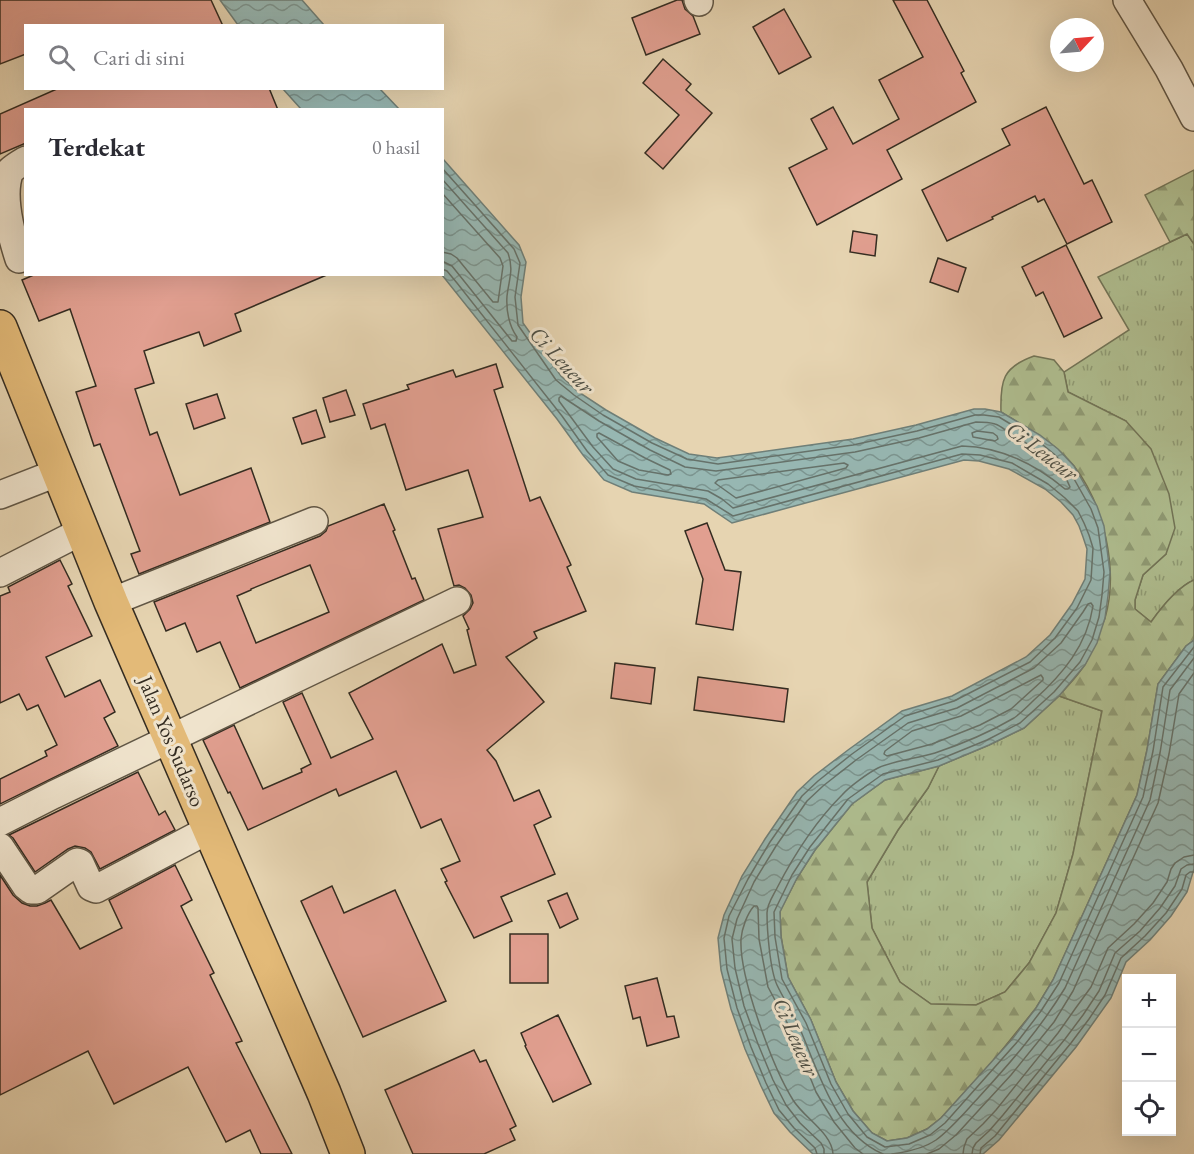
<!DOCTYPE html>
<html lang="id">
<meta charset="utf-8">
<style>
:root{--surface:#fff;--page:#f7f7f7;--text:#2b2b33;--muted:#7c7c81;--line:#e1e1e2}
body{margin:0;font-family:"EB Garamond",serif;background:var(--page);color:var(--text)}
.controls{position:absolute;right:18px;bottom:18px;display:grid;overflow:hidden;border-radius:0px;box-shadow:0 6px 24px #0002}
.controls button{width:54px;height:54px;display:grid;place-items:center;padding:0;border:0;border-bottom:2px solid var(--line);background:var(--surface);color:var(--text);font:30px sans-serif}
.compass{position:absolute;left:1050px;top:18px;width:54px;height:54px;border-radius:50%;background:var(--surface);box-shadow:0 6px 24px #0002;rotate:64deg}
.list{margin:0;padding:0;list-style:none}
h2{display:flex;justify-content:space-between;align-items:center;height:78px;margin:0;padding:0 24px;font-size:26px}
h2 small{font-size:20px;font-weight:400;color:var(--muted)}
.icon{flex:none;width:33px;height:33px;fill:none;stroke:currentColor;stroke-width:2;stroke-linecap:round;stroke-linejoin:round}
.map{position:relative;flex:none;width:1194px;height:1154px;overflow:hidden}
.search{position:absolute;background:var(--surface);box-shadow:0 6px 24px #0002;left:24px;top:24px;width:420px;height:66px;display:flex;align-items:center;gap:15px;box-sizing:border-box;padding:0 21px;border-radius:0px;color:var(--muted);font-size:22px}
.panel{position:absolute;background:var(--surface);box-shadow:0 6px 24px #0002;left:24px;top:108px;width:420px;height:168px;border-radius:0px}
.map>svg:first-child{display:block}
.grass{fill:url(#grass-tufts);stroke:#727558;stroke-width:1.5}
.forest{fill:url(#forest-firs);stroke:#727558;stroke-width:1.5}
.water{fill:url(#water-waves);stroke:#6f7f78;stroke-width:1.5}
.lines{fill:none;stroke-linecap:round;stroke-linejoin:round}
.shore{stroke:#66726a;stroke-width:1.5}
.building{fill:#e19f90;stroke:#342c21;stroke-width:1.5;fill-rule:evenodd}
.minor-casing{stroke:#605645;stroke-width:30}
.major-casing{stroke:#342c21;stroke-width:36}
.minor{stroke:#efe3cc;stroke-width:27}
.major{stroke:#e3ba78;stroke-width:33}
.labels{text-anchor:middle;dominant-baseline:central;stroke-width:6;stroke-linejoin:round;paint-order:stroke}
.street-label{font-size:21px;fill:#342c21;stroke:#efe3cc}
.water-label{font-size:22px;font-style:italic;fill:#4d4f45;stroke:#efe3cc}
</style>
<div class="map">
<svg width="1194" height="1154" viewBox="0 0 1194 1154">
<defs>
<pattern id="grass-tufts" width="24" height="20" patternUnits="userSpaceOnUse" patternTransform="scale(1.5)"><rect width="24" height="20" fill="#afbe90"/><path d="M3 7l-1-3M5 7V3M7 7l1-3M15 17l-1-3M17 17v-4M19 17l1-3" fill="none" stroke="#8f9b75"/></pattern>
<pattern id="forest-firs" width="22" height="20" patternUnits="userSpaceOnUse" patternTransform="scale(1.5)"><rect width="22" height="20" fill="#afbe90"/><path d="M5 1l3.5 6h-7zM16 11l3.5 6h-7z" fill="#8f9b75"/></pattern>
<pattern id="water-waves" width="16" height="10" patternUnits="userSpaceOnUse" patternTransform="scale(1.5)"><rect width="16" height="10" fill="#97b7b2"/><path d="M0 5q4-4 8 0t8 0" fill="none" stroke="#7c9590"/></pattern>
</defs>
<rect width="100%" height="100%" fill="#e6d4b1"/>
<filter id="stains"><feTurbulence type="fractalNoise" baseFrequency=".00333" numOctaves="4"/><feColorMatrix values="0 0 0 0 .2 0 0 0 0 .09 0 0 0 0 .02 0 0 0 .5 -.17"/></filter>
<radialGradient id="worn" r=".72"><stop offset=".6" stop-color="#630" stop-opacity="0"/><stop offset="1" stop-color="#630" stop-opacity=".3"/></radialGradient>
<!-- grass -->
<g class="grass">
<path d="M1187,234L1194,244V580C1178,587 1161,608 1151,622L1135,609V600L1143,575L1166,554L1126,421L1068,392L1064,372L1129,330L1098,277Z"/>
<path d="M1059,696L1102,711L1073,854L1056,913L1029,963L1005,992L976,1005L931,1004L900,982L872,928L867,882L898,830L928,788L939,766L989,745L1024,728Z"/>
</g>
<!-- forest -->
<g class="forest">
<path d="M1194,170V244L1187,234L1170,242L1145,195Z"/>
<path d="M1034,356L1054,360L1064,372L1068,392L1126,421L1151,449L1169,494L1175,528L1166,554L1143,575L1135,600V609L1151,622C1161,608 1178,587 1194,580V640L1186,646L1158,684L1147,750L1137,795L1053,980L1036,1008L994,1060L941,1118L927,1129L907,1138L887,1141L872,1133L853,1111L836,1082L811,1020L788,977L781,936L780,911L797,878L815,850L852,804L885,780L939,766L928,788L898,830L867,882L872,928L900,982L931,1004L976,1005L1005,992L1029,963L1056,913L1073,854L1102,711L1059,696C1067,686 1078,676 1085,664C1089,658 1091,650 1094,643C1097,635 1102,627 1105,618C1119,570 1104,505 1074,466C1055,442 1027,428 1001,412C1000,380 1003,367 1034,356Z"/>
</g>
<!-- water -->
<g class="water">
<path d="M220,0H302L324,25H238Z"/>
<path d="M283,89H380L399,109H301Z"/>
<path d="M443,159L519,245L526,262L521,297L523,323L561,376L577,391L606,410L655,438L689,454L717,458L853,439L916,425L974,409H985L1001,412L1040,435L1058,449L1074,466L1097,506L1104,526L1110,572L1108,596L1105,618L1097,643L1085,665L1059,696L1024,728L989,745L939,766L885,780L852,804L815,850L797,878L780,912L781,937L788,977L811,1020L836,1082L853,1111L872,1133L887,1141L907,1138L927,1129L941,1118L1013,1038L1036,1008L1053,980L1137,795L1147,750L1158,684L1186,646L1194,640V869L1187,892L1171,916L1150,940L1126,962L1111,998L1076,1047L999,1140L983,1154H813L790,1132L774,1113L761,1086L745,1049L731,1009L721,970L718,938L724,915L742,876L765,839L797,792L814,776L848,750L902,711L952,696L1026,657L1050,635L1072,604L1085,579L1087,549L1083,537L1079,526L1073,515L1061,502L1045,489L1009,469L979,461L964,460L732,523L704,504L632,492L604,480L583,455L557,419L442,275Z"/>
</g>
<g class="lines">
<!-- shore -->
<g class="shore">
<path d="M442,168L514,249L520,263L515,297L518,325L556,380L574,395L603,415L652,443L687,459L718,464L853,445L917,431L975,415H984L999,417L1037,440L1054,454L1069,470L1091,509L1098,528L1104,572L1102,595L1099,617L1092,640L1080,662L1054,692L1020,723L987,740L938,760L883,774L848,799L810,847L792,875L774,912L775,937L782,979L806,1023L831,1084L848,1114L867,1137L885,1147L909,1144L930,1135L945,1123L1018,1041L1041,1011L1059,983L1143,797L1153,751L1163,687L1194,647"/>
<path d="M442,179L508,253C514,270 509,279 507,296C506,310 509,326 517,337L516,341H512L452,266L442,261"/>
<path d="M442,193L500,258L503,266L498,302H493L457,258L451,254L442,252"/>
<path d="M442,269L447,271L457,283L562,416L587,451L608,475L634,486L706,499L733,516L962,454L980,455L1012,463L1048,484L1065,498L1078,511L1084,523L1089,535L1093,548L1091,580L1077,608L1055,638L1030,662L954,701L905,716L852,754L818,781L802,796L770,842L748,879L729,916L724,938L727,969L737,1008L751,1047L766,1083L779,1110L794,1128L815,1148L817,1154"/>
<path d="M561,396L599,421L650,450L685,467L716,471L855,452L919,438L976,422C982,422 989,422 995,424C1002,426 1008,433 1015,436C1035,449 1061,463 1070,487L1068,489H1065C1035,464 1002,447 962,446L733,508L722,499L708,491L636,479L613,469L593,447L559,401V398Z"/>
<path d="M977,431L993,433L997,436L998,439L995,441L973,437L972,433Z"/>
<path d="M599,433L645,458L670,470L671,474L668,475L639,470L618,461L597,437V434Z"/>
<path d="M844,463L848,465L846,468L736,498L715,483L718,480Z"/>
<path d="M1041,675L1043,678V680L1011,709L980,725L932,744L887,756L884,754L885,751L912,731L961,716Z"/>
<path d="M824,1154V1149L821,1143L800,1123L786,1105L773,1080L758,1044L744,1006L735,968L732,939L737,919L754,882L776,846L807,801L823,786L856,760L908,723L957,708L1034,668L1061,643L1083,612L1088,604L1091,603L1093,606C1087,645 1063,674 1034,700C1028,706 1021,713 1014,718C990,732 962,744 935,753C919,758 892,761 878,768C868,773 849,787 842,795C815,822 794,855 777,888C773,896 767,904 767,913C767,930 770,970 777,985C784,1000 794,1014 800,1029C819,1073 835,1133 883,1154"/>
<path d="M833,1154C832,1133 804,1118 793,1100C773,1068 739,977 741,939C742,928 747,914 754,906H757L758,908L759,939L768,987L791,1030L816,1092L834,1122L855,1148L863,1154"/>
<path d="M892,1154C907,1152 923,1149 936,1140C952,1128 965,1112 979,1097C1011,1062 1040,1029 1065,988L1150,800L1160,753L1170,690L1194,658"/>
<path d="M927,1154L939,1149L956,1135L1011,1075L1054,1022L1073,991L1158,803L1169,754L1179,694L1194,673"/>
<path d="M963,1154L964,1147L967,1139L983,1124L996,1110L1058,1033L1075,1009L1091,987L1108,948L1134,924L1153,903L1167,882L1171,869L1175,863L1184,857L1194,855"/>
<path d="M972,1154L973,1148L976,1143L989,1131L1003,1115L1065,1039L1083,1015L1099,991L1115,953L1140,931L1160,908L1175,886L1181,869L1187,865L1194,864"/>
<path d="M980,1154L981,1148L995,1136L1008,1120L1071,1043L1089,1019L1105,995L1121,958L1145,936L1166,913L1182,889L1186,875L1190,872H1194"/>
</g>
</g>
<!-- building -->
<g class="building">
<path d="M0,0H211L223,26H26V54L0,64Z"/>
<path d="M677,0H682L685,9L693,16L700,34L646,55L632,18Z"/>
<path d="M893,0H927L964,71L961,73L976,102L887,150L902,179L817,225L789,168L827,149L811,119L833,107L853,144L899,119L879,80L923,57Z"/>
<path d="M784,9L811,57L779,74L753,27Z"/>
<path d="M663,59L691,84L686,90L712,113L663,169L645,153L679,115L643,83Z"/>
<path d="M59,88H269L278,110H26V143L0,154V114Z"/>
<path d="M1046,107L1084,184L1092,180L1112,222L1067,244L1044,199L1038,202L1035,196L992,217L993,219L947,241L922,190L1010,145L1002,129Z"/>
<path d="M853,231L877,235L875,256L850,252Z"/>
<path d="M1066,245L1102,318L1064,337L1043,292L1036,296L1022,267Z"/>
<path d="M938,258L966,268L958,292L930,282Z"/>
<path d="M36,274H329L235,314L241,331L204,346L199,332L144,351L154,383L135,389L150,435L157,432L180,495L251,468L270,522L139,574L131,554L140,551L100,444L94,446L76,392L96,386L70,309L39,321L22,280Z"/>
<path d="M496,364L503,387L494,390L530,501L540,497L571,565L567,567L586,611L534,632L537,638L506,657L544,702L487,750L496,761L514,801L539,790L551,817L534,825L555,874L501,897L512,921L474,938L445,882L447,881L441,869L460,861L441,819L421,828L396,771L339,796L336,789L248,830L230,792L228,793L203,740L234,725L263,789L302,772L301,769L311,764L283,702L302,693L331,758L373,739L349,693L442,644L454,673L476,665L467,630L469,629L463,616L470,609L473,603L471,595L465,588L459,585L454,586L438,529L483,517L468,470L406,490L385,424L371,429L363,404L409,389L407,385L453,370L456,377Z"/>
<path d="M346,390L355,415L330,422L323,398Z"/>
<path d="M217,394L225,418L194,429L186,404Z"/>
<path d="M316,410L325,437L302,444L293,418Z"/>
<path d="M384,504L395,530L393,531L412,579L415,578L424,600L240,688L220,642L197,652L185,623L166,631L154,602L320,536L326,531L328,526ZM310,565L329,612L256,643L237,596L251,590V589Z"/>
<path d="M707,523L725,570L741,572L733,630L696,624L703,579L685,531Z"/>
<path d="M60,560L72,584L68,586L92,636L46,657L65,697L100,680L115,712L104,718L118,746L0,804V779L47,756L45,751L57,745L38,705L27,710L19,694L0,703V596L10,592L8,587Z"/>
<path d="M615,663L655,668L651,704L611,698Z"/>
<path d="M698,677L788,689L784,722L694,710Z"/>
<path d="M138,772L159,815L165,811L175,830L100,869L91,852L85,848L75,846L68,849L35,872L13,838L9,835Z"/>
<path d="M175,865L192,900L181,906L214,973L210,975L242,1041L236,1043L292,1154H261L250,1130L226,1142L188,1067L114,1104L88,1051L0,1095V875L13,895L22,903L30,906H37L45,903L51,900L80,949L122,928L109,900Z"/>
<path d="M332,886L344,913L395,890L446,1001L363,1037L301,901Z"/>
<path d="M567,893L578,919L560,928L548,901Z"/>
<rect x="510" y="934" width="38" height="49"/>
<path d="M657,978L667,1017L674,1016L679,1037L647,1046L640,1017L633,1019L625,986Z"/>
<path d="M558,1015L591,1084L553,1102L525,1046L526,1045L521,1033Z"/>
<path d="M474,1050L480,1062L486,1060L516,1126L510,1129L515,1140L484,1154H413L385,1090Z"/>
</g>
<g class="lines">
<!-- minor casing -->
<g class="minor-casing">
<g id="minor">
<path d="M698,0L699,2"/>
<path d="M1127,0L1169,69L1194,117"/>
<path d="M19,259C11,234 0,195 10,171C14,167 21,163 26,160"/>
<path d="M0,495L59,472"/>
<path d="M0,573L82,531"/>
<path d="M111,602L314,521"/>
<path d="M0,822L53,795L457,601"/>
<path d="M0,847L26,886L31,890H37L77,862L80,863L91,887L96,889L210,829"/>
</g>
</g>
<!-- major casing -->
<g class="major-casing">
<path id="major" d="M0,327L111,602L324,1093L348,1154"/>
</g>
<!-- minor -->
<use href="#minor" class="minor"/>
<!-- major -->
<use href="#major" class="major"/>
</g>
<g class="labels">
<!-- street labels -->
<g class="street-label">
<text transform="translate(172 741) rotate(67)">Jalan Yos Sudarso</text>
</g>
<!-- water labels -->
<g class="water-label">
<text transform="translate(562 360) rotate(47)">Ci Leueur</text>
<text transform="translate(1042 451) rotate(37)">Ci Leueur</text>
<text transform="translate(796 1037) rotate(66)">Ci Leueur</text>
</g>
</g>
<rect width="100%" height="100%" filter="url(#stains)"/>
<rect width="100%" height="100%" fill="url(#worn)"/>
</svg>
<div class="controls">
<button>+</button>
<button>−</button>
<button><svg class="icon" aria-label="locate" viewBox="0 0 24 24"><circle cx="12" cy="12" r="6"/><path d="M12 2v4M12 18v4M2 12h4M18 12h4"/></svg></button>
</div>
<svg class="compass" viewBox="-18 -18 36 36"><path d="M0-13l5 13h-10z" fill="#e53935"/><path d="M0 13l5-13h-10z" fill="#7c7c81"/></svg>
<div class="search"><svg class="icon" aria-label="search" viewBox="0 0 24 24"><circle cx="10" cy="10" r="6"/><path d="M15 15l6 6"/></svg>Cari di sini</div>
<section class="panel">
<h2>Terdekat<small>0 hasil</small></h2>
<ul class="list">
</ul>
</section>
</div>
